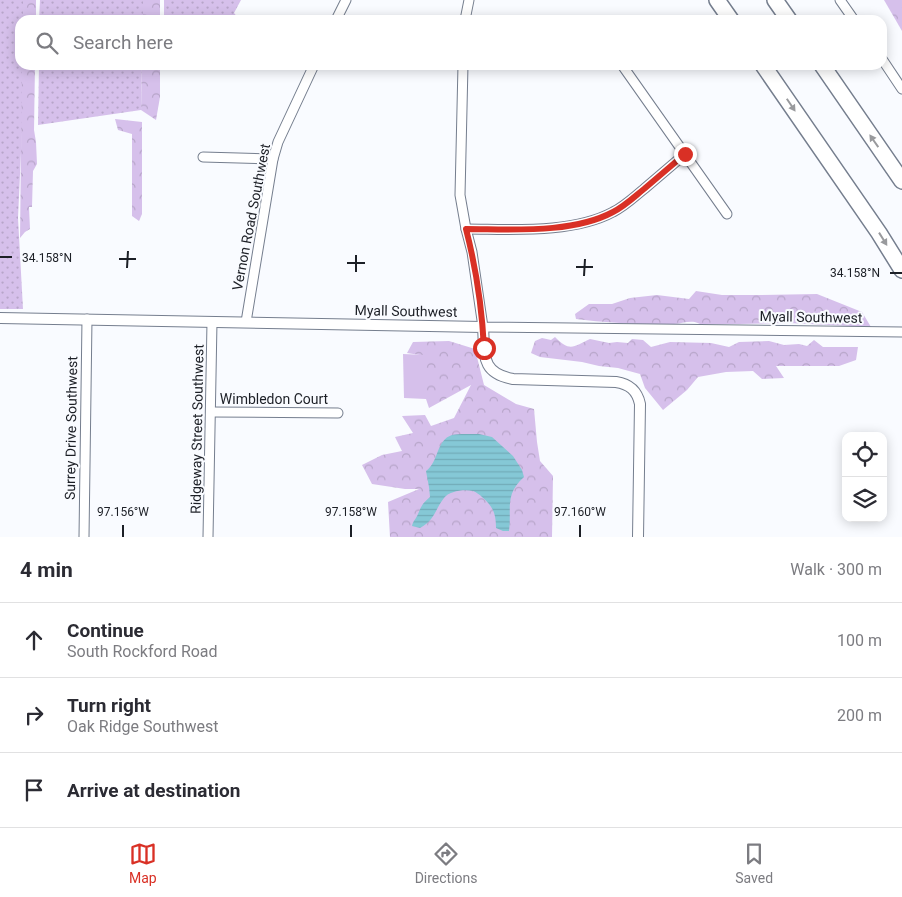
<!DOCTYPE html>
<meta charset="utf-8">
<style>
:root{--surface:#fff;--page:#f2f2f3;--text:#2b2b33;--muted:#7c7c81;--line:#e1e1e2;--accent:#d93025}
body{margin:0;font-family:Roboto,sans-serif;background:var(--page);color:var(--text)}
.controls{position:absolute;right:15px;bottom:15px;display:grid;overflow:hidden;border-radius:10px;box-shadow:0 2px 12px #0003}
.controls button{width:45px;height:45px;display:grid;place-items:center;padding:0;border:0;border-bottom:1px solid var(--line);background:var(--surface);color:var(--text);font:25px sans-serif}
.stop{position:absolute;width:15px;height:15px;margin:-11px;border:4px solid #d93025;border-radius:50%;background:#fff}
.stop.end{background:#d93025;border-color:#fff;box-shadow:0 1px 5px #0008}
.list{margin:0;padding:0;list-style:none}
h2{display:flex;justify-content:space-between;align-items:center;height:65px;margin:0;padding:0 20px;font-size:21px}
h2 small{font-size:16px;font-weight:400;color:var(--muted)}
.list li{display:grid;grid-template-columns:32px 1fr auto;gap:15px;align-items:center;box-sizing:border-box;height:75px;padding:0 20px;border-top:1px solid var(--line)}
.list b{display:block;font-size:19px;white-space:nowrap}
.list p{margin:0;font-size:16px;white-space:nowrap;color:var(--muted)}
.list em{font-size:16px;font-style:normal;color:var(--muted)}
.icon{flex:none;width:28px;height:28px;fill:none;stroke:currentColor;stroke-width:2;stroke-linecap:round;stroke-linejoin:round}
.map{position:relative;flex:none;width:902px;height:537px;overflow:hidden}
.search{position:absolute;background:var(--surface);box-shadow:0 2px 12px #0003;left:15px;right:15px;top:15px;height:55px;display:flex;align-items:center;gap:12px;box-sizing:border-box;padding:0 18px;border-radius:15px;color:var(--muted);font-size:19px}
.sheet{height:290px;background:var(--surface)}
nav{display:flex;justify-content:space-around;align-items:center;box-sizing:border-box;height:70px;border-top:1px solid var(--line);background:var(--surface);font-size:14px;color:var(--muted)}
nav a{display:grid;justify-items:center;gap:2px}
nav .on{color:var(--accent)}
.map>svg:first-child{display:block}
.grass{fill:url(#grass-dots)}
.forest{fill:url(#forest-crowns)}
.garden{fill:#d6c0eb}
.water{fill:url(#water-rules)}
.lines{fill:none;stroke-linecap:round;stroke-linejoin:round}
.minor-casing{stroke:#757e8e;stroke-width:11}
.tertiary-casing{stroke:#757e8e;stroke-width:12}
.motorway-casing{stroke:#757e8e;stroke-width:18}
.minor{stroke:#fff;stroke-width:9}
.tertiary{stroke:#fff;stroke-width:10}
.motorway{stroke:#fff;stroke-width:15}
.oneway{fill:#999a9d}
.route{stroke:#d93025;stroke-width:6}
.ticks{fill:none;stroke:#1c1f26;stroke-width:2}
.labels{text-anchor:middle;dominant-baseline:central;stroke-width:4;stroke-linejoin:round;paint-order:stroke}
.street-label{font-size:14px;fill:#1c1f26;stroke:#f9fbff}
.ticks-label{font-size:12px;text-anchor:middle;fill:#1c1f26;stroke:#f9fbff;stroke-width:4;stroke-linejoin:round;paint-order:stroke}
</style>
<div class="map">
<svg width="902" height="537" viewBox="0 0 902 537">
<defs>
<pattern id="grass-dots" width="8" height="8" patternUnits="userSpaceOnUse" patternTransform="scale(1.25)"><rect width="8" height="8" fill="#d6c0eb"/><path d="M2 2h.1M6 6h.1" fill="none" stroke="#b7a5c9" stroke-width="1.8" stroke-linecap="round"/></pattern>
<pattern id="forest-crowns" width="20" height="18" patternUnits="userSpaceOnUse" patternTransform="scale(1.25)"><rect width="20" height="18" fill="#d6c0eb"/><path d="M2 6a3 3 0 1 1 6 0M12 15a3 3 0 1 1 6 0" fill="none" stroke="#b7a5c9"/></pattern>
<pattern id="water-rules" width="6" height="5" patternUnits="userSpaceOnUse" patternTransform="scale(1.25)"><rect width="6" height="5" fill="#85c8d6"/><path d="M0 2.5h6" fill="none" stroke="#72abb8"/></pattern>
</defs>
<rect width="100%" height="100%" fill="#f9fbff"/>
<!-- grass -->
<g class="grass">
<path d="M0,0H28L27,20H20V65H25L18,218L23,309H0Z"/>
<path d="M40,0H143V20H39Z"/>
<path d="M164,0H241L234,13L240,20H164Z"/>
<path d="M39,65H142L141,110L38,125Z"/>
</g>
<!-- forest -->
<g class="forest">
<rect x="23" y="0" width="13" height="20"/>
<rect x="143" y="0" width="17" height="20"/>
<path d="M884,0H902V31Z"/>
<path d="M22,65H35L34,130L36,142L37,164L33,171L32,207H29L30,229L25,232L20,238Z"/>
<path d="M142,65H160V97L156,120L141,110Z"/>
<path d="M115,119L142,122V214L139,221L132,216V134L118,130Z"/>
<path d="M696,291L722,295H760L817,294L862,312L871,327L789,323L739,324H700C691,319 683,324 673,324C641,325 608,323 576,319L575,314L589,304H612L630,298L657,295L689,299Z"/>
<path d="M555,337C570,352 573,347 590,339L609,343L617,342L628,343L632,339L643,340L651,347L670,342L711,343L729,347L739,342L769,341L784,345L799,344L807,346L814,340L823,347H858L856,360L839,366H776L784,378L762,379L753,371L726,372L698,377L687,390L663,410L645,388L640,374L618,368L599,366L582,362L540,357L531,353L535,341L542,338L551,340Z"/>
<path d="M449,341L475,349L484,385L516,404L534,409L537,442L540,461L553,476L552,537H390L388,502L419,489H405L372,484L362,465L382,455L402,451L395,437L413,433L402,416L425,415L431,426L454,418L471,385L429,408L426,399V356L407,353L413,342Z"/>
</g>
<!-- garden -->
<path class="garden" d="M403,354L426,355V399L404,398Z"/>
<!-- water -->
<path class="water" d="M464,434H479L492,437L513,456L522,470L524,477C504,495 512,508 509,531H503L496,528C496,514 493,506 482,497C480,495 476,492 473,491C464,489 449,491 444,498C434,511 435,520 420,528L412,526C413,521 416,519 418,514C422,505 422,504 430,497L429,487L426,471C439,462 436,440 452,435C456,434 461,434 464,434Z"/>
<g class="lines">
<!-- minor casing -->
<g class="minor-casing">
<g id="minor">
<path d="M840,0L854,20"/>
<path d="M336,20L346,0"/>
<path d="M465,20L469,0"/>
<path d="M882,59L902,89"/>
<path d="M463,65L460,195L466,229L472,252L483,327L902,332"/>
<path d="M622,65L727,214"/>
<path d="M203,157L273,159"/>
<path d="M466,229C511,229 572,234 613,212C625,206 634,197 644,189C658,177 671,166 685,154"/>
<path d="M246,322L273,159L278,142L314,65"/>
<path d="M211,412L338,413"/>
<path d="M84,537L87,319"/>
<path d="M208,537L212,322"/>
</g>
</g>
<!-- tertiary casing -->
<g class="tertiary-casing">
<path id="tertiary" d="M0,318L483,327C485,354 480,373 513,379L616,382C629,384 637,390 640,404L638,537"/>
</g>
<!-- motorway casing -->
<g class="motorway-casing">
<g id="motorway">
<path d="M717,0L731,20"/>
<path d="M775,0L789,20"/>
<path d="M763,65L879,233L902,270"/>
<path d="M822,65L902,181"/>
</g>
</g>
<!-- minor -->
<use href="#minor" class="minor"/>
<!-- tertiary -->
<use href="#tertiary" class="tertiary"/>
<!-- motorway -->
<use href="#motorway" class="motorway"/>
</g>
<!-- one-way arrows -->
<defs><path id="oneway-solid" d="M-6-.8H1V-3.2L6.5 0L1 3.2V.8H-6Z" transform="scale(1.25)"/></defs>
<g class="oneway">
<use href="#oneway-solid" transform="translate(791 105) rotate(56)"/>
<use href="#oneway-solid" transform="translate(874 141) rotate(-125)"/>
<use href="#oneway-solid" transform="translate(883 239) rotate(58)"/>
</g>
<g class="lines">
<!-- route -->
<path class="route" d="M484,348C482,308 476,268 466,229C511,229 572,234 613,212C625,206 634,197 644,189C658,177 671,166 685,154"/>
</g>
<!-- ticks -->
<path class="ticks" d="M0,257H12M119,259H136M347,263H365M576,267H593M127,268L128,251M356,272V255M890,273H902M584,276L585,259M123,537V525M351,537V525M580,537V525"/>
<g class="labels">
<!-- street labels -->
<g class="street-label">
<text transform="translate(251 217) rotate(-79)">Vernon Road Southwest</text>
<text transform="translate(406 311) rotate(1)">Myall Southwest</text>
<text transform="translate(811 317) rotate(1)">Myall Southwest</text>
<text x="274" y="399">Wimbledon Court</text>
<text transform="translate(71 428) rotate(-89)">Surrey Drive Southwest</text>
<text transform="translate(197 429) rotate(-89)">Ridgeway Street Southwest</text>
</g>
</g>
<g class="ticks-label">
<text x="47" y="262">34.158°N</text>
<text x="855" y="277">34.158°N</text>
<text x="123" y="516">97.156°W</text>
<text x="351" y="516">97.158°W</text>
<text x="580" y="516">97.160°W</text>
</g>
</svg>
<div class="controls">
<button><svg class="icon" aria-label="locate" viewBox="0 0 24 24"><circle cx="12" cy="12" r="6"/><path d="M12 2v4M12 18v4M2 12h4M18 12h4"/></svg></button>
<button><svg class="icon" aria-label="layers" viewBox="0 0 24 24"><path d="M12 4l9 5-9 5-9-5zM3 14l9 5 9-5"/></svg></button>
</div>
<div class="stop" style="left:484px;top:348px"></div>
<div class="stop end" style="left:685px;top:154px"></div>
<div class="search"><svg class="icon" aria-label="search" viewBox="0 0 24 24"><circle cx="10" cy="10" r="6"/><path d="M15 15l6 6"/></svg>Search here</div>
</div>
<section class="sheet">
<h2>4 min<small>Walk · 300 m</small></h2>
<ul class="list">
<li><svg class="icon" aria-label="ahead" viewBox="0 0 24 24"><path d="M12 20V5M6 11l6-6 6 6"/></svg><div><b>Continue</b><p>South Rockford Road</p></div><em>100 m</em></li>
<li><svg class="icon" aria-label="right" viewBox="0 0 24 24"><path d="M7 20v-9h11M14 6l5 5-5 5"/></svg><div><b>Turn right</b><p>Oak Ridge Southwest</p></div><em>200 m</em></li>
<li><svg class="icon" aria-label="arrive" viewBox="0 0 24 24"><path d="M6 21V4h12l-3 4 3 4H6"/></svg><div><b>Arrive at destination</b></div></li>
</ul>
</section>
<nav>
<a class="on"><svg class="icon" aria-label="map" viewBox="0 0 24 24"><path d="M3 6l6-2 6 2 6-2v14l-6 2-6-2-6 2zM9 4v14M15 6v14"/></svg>Map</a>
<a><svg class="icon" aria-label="directions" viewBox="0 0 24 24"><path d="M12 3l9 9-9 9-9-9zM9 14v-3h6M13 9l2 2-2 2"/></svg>Directions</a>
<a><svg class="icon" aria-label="saved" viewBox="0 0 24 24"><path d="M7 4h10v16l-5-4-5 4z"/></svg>Saved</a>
</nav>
